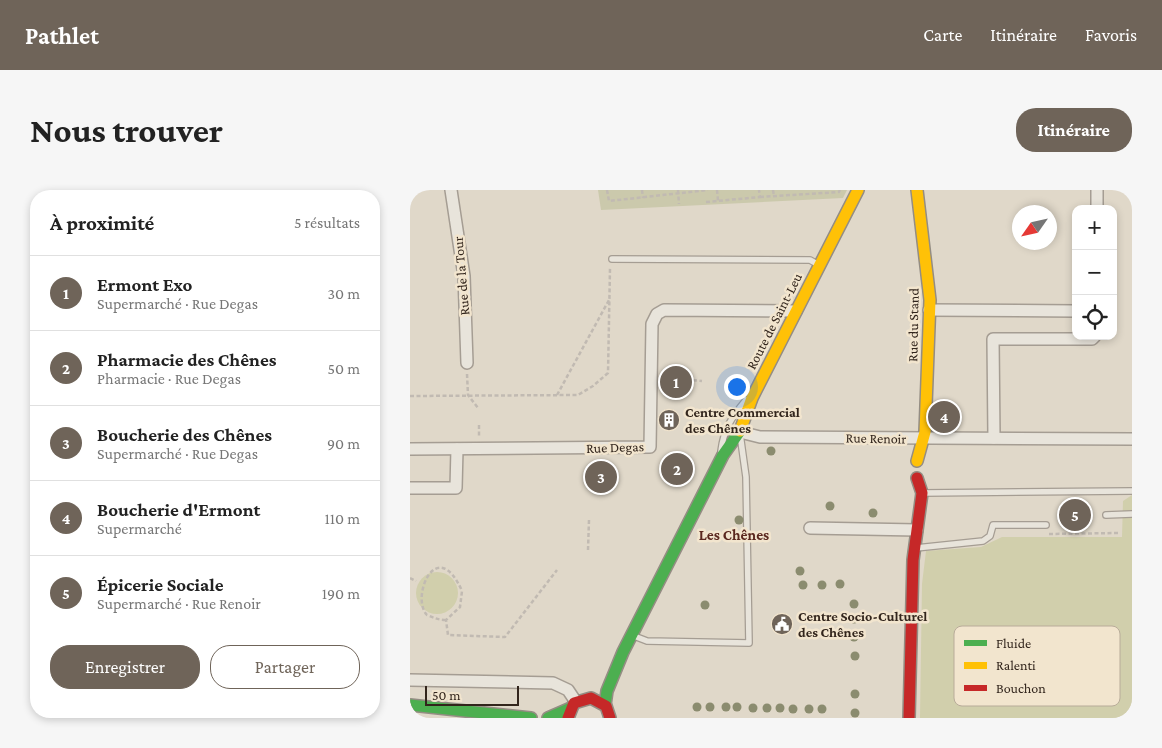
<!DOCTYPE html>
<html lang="fr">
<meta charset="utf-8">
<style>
:root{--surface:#fff;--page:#f6f6f6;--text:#222;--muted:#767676;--line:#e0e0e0;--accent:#6f6459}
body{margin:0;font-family:"Crimson Pro",serif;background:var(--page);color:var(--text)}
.controls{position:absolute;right:15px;top:15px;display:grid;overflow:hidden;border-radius:10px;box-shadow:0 2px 8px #0003}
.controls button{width:45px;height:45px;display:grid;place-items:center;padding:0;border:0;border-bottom:1px solid var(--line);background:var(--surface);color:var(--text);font:25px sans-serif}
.compass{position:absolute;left:602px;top:15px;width:45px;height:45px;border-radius:50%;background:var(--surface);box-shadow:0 2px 8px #0003;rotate:236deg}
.scale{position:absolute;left:15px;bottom:12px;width:94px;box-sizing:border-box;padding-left:5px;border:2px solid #32251c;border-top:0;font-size:14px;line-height:18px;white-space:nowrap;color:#32251c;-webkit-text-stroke:4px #f2e5ce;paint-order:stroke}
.you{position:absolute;left:326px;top:196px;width:18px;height:18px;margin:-12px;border:4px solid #fff;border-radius:50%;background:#1a73e8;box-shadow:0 0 0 8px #1a73e833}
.badge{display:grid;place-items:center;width:32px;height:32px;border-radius:50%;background:var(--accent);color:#fff;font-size:16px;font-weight:700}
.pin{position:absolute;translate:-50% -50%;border:2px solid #fff;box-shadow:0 1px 5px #0006}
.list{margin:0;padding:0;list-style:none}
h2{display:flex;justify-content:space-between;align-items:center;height:65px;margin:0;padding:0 20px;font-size:21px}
h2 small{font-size:16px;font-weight:400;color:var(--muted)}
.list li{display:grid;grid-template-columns:32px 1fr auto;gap:15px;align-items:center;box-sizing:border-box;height:75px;padding:0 20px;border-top:1px solid var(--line)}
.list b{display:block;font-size:19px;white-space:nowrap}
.list p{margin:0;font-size:16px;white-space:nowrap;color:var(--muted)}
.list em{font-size:16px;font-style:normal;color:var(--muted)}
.actions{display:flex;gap:10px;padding:15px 20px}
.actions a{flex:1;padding:11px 0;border:1px solid var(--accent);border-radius:20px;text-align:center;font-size:18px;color:var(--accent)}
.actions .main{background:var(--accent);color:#fff}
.icon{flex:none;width:28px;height:28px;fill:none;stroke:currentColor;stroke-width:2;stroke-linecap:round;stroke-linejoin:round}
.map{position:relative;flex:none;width:722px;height:528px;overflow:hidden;border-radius:20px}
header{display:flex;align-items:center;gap:30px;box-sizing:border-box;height:70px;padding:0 25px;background:var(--accent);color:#fff}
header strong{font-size:24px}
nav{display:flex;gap:28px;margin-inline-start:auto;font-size:18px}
.intro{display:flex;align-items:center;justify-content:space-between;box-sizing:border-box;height:120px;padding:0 30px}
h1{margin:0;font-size:35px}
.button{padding:12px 22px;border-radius:20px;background:var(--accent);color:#fff;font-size:18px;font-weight:700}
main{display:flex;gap:30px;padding:0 30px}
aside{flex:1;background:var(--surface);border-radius:20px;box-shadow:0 2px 8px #0003}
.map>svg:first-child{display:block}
.green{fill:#d1cfac}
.cemetery{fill:#cbc9ac}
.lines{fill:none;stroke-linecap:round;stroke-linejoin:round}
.lane-casing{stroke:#a59d93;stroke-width:8}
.street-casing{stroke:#a59d93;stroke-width:14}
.fast-casing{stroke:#948d83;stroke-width:14}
.slow-casing{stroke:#948d83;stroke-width:14}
.jam-casing{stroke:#948d83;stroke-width:14}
.path{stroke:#c1bab2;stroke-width:2.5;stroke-dasharray:4 2.5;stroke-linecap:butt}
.lane{stroke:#e8e4db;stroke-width:5.5}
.street{stroke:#e8e4db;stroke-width:11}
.fast{stroke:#4caf50;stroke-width:11}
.slow{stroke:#ffc107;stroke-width:11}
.jam{stroke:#c62828;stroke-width:11}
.tree{fill:#8b8c6f}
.labels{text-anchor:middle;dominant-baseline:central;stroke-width:5;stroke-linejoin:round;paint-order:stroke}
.street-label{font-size:14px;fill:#32251c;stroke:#f2e5ce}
.poi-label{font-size:14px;font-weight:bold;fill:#32251c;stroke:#f2e5ce;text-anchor:start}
.neighbourhood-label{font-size:15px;font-weight:bold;fill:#5b281f;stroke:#f2e5ce}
.key{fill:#f2e5ce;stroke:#b8ab99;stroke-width:1}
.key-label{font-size:14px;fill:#32251c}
</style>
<header>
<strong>Pathlet</strong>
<nav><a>Carte</a><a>Itinéraire</a><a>Favoris</a></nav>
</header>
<div class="intro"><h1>Nous trouver</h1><a class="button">Itinéraire</a></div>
<main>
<aside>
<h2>À proximité<small>5 résultats</small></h2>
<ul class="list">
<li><span class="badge">1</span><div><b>Ermont Exo</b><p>Supermarché · Rue Degas</p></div><em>30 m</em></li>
<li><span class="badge">2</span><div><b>Pharmacie des Chênes</b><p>Pharmacie · Rue Degas</p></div><em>50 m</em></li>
<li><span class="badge">3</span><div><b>Boucherie des Chênes</b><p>Supermarché · Rue Degas</p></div><em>90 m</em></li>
<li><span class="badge">4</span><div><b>Boucherie d'Ermont</b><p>Supermarché</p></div><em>110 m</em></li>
<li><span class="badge">5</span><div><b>Épicerie Sociale</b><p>Supermarché · Rue Renoir</p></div><em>190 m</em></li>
</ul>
<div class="actions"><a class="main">Enregistrer</a><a>Partager</a></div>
</aside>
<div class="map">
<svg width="722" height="528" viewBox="0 0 722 528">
<rect width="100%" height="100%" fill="#e0d8c9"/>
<!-- green -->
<g class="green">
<path d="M722,305V528H510L512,394L516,361L571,357L592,347H712L713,311Z"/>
<circle cx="27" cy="403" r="21"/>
</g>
<!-- cemetery -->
<path class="cemetery" d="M188,0H437L433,8L191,20Z"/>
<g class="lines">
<!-- lane casing -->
<g class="lane-casing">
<g id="lane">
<path d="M202,69L400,70L409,75"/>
<path d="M311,261C314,238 322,227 336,210"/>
<path d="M513,303L721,301"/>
<path d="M696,325L722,324"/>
<path d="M506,358L573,351L580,346L583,335H636"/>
<path d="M224,446L237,451L339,453L336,287L330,244"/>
</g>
</g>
<!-- street casing -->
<g class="street-casing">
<g id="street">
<path d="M41,0L54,86L57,173"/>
<path d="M687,19V0"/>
<path d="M519,120L666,121"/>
<path d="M330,242L350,247L722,249"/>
<path d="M584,248L583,149H682L685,146"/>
<path d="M0,259L240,257L242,134L247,124L254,120L386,121"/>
<path d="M0,298H46L47,259"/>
<path d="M400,338L507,340"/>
<path d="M0,490L143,493L158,500L166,512"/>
</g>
</g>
<!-- fast casing -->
<g class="fast-casing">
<g id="fast">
<path d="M0,515L121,528"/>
<path d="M195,515L197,501L213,462L313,265L330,241"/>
<path d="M138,528L161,518"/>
</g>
</g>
<!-- slow casing -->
<g class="slow-casing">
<g id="slow">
<path d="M507,0L520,110L515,242L507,271"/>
<path d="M330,241L342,208L448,0"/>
</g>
</g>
<!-- jam casing -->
<g class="jam-casing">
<g id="jam">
<path d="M158,528L164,513L181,508L196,516L200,528"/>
<path d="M499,528L503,370L512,303L507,288"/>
</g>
</g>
<!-- path -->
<g class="path">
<path d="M197,0L199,11L298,0"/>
<path d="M232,0L233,8"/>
<path d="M268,0L269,14"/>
<path d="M307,0L308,11"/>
<path d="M363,0L364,6"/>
<path d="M350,7L429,2L430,0"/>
<path d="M296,12L350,7L349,0"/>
<path d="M57,184L58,205L68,218"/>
<path d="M270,189L292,191"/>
<path d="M147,205L199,110"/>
<path d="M0,206L168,205L183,196L198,183L200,78"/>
<path d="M69,235V246"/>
<path d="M639,344L708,343"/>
<path d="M178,360L179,330"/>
<path d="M0,388L6,391"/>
<path d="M36,430C29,430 24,428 17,425C0,407 27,344 52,401L50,417L36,430L38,445L95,447L147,380"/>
</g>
<!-- lane -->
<use href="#lane" class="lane"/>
<!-- street -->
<use href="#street" class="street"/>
<!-- fast -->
<use href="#fast" class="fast"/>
<!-- slow -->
<use href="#slow" class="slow"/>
<!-- jam -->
<use href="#jam" class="jam"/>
</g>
<!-- trees -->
<g class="tree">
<circle cx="361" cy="261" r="4.5"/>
<circle cx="420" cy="316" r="4.5"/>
<circle cx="463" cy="323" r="4.5"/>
<circle cx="329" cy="330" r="4.5"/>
<circle cx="390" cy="381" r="4.5"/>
<circle cx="430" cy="394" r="4.5"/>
<circle cx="393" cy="395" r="4.5"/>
<circle cx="412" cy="395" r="4.5"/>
<circle cx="444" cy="414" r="4.5"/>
<circle cx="295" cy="415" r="4.5"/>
<circle cx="444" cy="429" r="4.5"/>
<circle cx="444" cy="447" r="4.5"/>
<circle cx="445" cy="466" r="4.5"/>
<circle cx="445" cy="504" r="4.5"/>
<circle cx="287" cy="517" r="4.5"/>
<circle cx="300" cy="517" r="4.5"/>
<circle cx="316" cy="517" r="4.5"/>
<circle cx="327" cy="517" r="4.5"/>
<circle cx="343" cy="518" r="4.5"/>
<circle cx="357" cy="518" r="4.5"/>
<circle cx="370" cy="518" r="4.5"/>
<circle cx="383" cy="519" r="4.5"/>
<circle cx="399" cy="519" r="4.5"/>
<circle cx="412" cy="519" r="4.5"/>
<circle cx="445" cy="523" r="4.5"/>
</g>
<!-- icons -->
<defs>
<g id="building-disc" transform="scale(1.125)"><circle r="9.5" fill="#6f6459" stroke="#f2e5ce"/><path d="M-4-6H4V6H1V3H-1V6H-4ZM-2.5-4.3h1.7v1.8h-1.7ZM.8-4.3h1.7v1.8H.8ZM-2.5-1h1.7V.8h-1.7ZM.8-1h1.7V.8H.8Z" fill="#fff"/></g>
<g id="civic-disc" transform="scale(1.125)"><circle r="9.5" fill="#6f6459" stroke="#f2e5ce"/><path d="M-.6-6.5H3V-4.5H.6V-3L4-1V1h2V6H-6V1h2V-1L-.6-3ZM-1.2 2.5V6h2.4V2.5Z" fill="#fff"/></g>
</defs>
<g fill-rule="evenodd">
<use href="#building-disc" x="259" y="230"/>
<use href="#civic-disc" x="372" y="434"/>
</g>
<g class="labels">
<!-- street labels -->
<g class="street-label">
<text transform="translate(51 86) rotate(-95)">Rue de la Tour</text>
<text transform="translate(364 131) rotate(-63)">Route de Saint-Leu</text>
<text transform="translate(503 135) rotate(-89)">Rue du Stand</text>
<text transform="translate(466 248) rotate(1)">Rue Renoir</text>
<text transform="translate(205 257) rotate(-2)">Rue Degas</text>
</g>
<!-- poi labels -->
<g class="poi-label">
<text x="275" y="222">Centre Commercial<tspan x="275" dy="16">des Chênes</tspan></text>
<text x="388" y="426">Centre Socio-Culturel<tspan x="388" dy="16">des Chênes</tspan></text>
</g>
<!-- neighbourhood labels -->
<g class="neighbourhood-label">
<text x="324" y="345">Les Chênes</text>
</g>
</g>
<!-- legend -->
<rect x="544" y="436" width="166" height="80" rx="8" class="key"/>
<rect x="554" y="450" width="23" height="6" fill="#4caf50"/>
<rect x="554" y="472" width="23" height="7" fill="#ffc107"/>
<rect x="554" y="495" width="23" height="6" fill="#c62828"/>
<g class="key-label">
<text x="586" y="458">Fluide</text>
<text x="586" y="480">Ralenti</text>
<text x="586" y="503">Bouchon</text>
</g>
</svg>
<div class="controls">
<button>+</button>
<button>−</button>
<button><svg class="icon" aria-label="locate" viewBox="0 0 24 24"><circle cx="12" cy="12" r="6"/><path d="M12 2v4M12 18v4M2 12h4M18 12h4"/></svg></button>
</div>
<svg class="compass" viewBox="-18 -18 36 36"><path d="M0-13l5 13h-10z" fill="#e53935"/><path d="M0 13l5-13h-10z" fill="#767676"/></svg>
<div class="scale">50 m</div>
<div class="you"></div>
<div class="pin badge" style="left:266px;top:192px">1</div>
<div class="pin badge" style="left:267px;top:279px">2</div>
<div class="pin badge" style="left:191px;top:287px">3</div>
<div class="pin badge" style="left:534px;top:227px">4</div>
<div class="pin badge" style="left:665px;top:325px">5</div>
</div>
</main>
